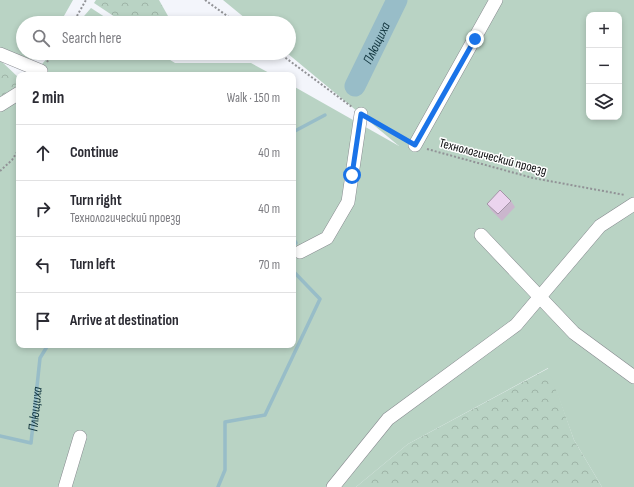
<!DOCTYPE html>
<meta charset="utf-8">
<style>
:root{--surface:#fff;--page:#f2f2f3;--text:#2b2b33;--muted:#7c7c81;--line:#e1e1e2}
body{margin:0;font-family:"Sofia Sans Condensed",sans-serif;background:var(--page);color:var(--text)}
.controls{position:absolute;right:12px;top:12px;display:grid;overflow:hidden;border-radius:8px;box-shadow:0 2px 6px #0003}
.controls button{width:36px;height:36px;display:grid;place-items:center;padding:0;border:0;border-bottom:1px solid var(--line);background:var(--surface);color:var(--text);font:20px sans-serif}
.stop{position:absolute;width:12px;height:12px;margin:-9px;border:3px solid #1a73e8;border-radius:50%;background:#fff}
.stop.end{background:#1a73e8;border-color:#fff;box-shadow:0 1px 4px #0008}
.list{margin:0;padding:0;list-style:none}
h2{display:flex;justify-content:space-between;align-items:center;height:52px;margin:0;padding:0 16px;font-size:17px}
h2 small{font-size:13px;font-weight:400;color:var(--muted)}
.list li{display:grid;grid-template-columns:26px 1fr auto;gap:12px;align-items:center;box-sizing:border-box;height:56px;padding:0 16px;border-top:1px solid var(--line)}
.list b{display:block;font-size:15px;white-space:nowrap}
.list p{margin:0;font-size:13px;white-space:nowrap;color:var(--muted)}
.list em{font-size:13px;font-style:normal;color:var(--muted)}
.icon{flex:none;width:22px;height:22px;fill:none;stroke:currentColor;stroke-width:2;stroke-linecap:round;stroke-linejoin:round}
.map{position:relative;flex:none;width:634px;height:487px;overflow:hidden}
.search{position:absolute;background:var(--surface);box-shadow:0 2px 6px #0003;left:16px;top:16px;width:280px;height:44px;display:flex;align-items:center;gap:10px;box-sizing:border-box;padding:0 14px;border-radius:22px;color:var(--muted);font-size:15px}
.panel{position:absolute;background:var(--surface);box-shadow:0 2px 6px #0003;left:16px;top:72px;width:280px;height:276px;border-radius:8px}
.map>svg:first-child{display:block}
.forest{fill:url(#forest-crowns)}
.garden{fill:#b9d3c4;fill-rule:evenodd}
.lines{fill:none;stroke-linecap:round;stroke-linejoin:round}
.stream{stroke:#98bdc8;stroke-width:3.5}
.river{stroke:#98bdc8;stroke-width:21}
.minor-casing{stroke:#878a8f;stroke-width:14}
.path{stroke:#919296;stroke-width:2;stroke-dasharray:2 2;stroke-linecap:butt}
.minor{stroke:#fff;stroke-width:13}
.wall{fill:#cab6cd}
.building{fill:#ebd4ee;stroke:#a494a7}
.route{stroke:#1a73e8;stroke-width:5}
.labels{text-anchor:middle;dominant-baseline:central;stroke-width:3;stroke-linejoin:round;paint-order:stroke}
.street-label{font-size:13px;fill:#0a0b0d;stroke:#fff}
.water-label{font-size:14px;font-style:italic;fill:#11353e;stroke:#fff}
</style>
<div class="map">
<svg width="634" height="487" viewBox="0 0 634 487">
<defs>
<pattern id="forest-crowns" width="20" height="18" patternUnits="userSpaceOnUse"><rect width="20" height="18" fill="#b9d3c4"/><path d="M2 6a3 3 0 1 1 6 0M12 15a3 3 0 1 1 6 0" fill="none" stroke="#9eb4a7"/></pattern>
</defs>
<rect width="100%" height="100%" fill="#f3f5fb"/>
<!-- forest -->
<g class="forest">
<path d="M96,0H159L168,16L183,23H124L94,3Z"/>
<path d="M0,60L19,78V86L0,102Z"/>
<path d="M549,368L574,440L602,487H356L408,444Z"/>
</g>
<!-- garden -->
<g class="garden">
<path d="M0,0H73L60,23H23V53H42L38,60L0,54Z"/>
<path d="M223,0H634V487H602L574,440L548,368L408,444L356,487H0V100L19,86V345H293V86L399,146L287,53H289V23H251ZM589,15H619V117H589Z"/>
<path d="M91,8L114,23H78Z"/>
<path d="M52,53H159L175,63H251L273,75H32Z"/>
</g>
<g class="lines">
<!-- stream -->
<g class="stream">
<path d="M293,132L325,115"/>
<path d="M293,238L296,243L293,245"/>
<path id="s1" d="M0,436L31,443L40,358L48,345"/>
<path d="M218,487L225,470V422L265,415L320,299L293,271"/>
</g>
<!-- river -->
<path class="river" id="s2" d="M355,86L397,0"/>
<!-- minor casing -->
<g class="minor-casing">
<g id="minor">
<path d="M0,54L41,71"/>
<path d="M0,105L19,93"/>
<path d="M415,145L496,0"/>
<path d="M481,235L574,333L634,377"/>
<path d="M300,252L327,238L348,202L361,114"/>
<path d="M65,487L80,437"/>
<path d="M333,487L388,419L516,325L600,226L634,204"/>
</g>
</g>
<!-- path -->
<g class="path">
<path d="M205,0L237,23"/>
<path d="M73,23L86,0"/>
<path d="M279,53L352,107"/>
<path d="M47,62L53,53"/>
<path d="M372,120L405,139"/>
<path d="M427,149L533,178L625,195"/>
<path d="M0,171L12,160L19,149"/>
</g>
<!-- minor -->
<use href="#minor" class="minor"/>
</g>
<!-- wall -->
<path class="wall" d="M511,201L515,207L502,221L491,210L487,204Z"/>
<!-- building -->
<path class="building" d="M500,190L511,201L498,214L487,204Z"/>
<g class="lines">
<!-- route -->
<path class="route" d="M352,175L361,114L415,145L475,39"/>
</g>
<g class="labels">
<!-- street labels -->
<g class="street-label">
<text transform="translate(493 157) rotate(15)">Технологический проезд</text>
</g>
<!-- water labels -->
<g class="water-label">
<text stroke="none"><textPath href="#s2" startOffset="48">Плющиха</textPath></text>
<text stroke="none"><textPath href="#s1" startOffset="66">Плющиха</textPath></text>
</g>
</g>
</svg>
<div class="controls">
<button>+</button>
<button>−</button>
<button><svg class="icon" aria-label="layers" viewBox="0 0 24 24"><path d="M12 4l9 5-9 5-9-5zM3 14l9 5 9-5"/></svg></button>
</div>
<div class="stop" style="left:352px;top:175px"></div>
<div class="stop end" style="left:475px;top:39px"></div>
<div class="search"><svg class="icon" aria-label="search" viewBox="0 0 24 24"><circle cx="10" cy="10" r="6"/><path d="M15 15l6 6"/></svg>Search here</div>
<section class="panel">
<h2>2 min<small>Walk · 150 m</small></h2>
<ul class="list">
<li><svg class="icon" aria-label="ahead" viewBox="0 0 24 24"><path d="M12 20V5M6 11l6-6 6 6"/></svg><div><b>Continue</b></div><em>40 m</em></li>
<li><svg class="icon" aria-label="right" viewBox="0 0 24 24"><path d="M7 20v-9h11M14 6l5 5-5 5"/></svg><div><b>Turn right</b><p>Технологический проезд</p></div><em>40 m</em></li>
<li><svg class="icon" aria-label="left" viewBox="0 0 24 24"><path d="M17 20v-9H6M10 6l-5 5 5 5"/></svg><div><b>Turn left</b></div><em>70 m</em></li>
<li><svg class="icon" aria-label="arrive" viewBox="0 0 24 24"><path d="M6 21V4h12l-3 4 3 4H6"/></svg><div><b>Arrive at destination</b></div></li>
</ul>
</section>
</div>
